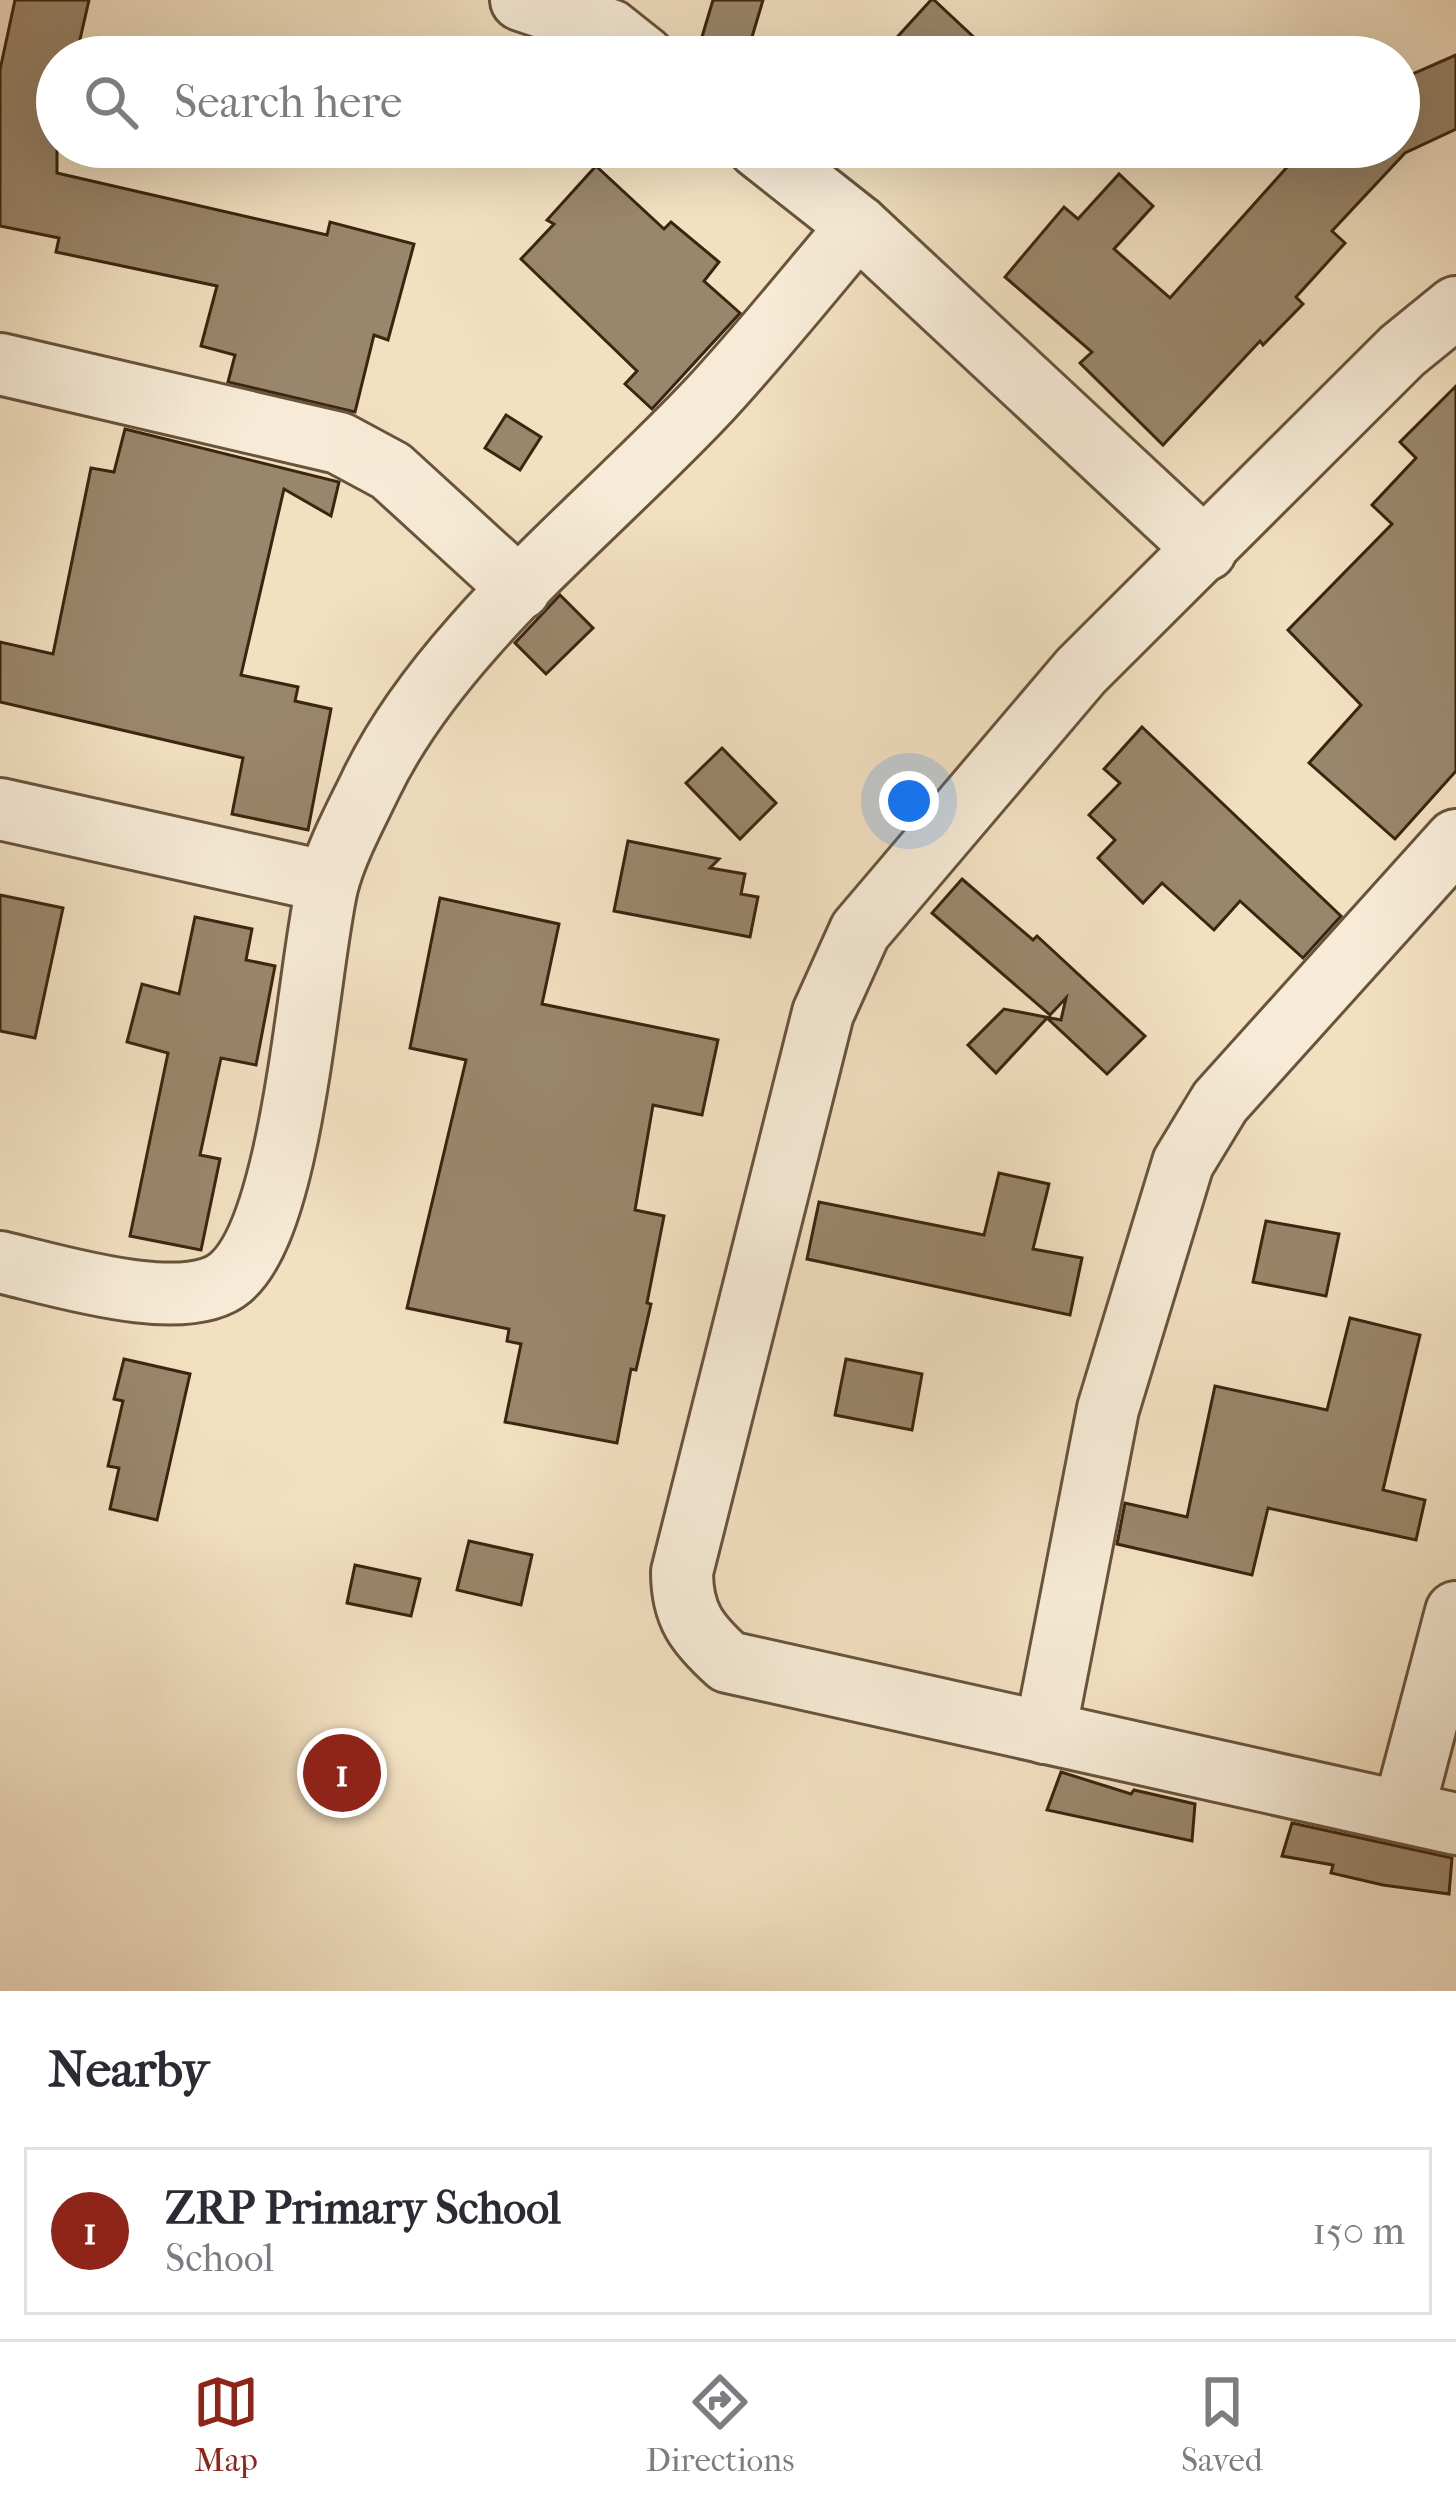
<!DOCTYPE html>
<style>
:root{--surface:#fff;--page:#f2f2f3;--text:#2b2b33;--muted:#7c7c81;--line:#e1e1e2;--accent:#8f2418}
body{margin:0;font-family:"IM FELL French Canon",serif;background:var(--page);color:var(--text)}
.you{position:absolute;left:909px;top:801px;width:42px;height:42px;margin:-30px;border:9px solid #fff;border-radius:50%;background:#1a73e8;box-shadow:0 0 0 18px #1a73e833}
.badge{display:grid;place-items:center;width:78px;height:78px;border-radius:50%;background:var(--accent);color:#fff;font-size:39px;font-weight:700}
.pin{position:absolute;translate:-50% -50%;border:6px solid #fff;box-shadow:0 3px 12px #0006}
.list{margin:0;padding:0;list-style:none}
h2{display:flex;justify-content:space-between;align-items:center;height:156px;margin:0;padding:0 48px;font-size:51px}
h2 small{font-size:39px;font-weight:400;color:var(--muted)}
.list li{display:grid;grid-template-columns:78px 1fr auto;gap:36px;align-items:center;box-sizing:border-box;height:168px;margin:0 24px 24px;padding:0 24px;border:3px solid var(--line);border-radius:0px}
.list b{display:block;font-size:45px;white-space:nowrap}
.list p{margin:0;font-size:39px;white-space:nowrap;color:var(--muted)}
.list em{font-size:39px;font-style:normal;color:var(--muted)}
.icon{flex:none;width:66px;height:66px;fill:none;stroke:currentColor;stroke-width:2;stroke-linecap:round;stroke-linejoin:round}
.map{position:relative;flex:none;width:1456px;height:1991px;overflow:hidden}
.search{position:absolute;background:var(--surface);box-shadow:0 12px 48px #0002;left:36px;right:36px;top:36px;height:132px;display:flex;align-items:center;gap:30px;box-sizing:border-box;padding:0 42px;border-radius:66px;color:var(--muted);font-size:45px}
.sheet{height:348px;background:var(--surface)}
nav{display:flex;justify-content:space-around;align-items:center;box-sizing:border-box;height:168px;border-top:3px solid var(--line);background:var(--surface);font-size:33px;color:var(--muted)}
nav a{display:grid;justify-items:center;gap:6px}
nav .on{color:var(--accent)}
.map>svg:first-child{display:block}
.building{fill:#9a866c;stroke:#3a250f;stroke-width:3}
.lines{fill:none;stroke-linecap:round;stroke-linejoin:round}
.minor-casing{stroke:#68543c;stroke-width:66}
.minor{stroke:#f7ebd7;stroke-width:60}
</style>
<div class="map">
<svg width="1456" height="1991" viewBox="0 0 1456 1991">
<rect width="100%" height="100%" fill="#f2e0c1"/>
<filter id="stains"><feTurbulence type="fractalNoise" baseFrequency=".00167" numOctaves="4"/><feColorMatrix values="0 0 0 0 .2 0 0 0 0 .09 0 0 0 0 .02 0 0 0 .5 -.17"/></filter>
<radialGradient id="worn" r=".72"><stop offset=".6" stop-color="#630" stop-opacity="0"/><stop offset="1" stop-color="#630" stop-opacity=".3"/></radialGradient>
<!-- building -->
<g class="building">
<path d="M15,0H89L76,57H57V173L327,235L330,222L414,244L388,340L374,335L355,412L228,382L235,355L201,346L217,286L56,252L59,238L0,226V70Z"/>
<path d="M713,0H763L746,57H696Z"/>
<path d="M931,0H934L995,57H879Z"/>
<path d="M1456,55V129L1405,153L1332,231L1345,243L1296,297L1303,304L1263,345L1260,341L1163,445L1080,363L1092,352L1005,277L1064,207L1078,219L1119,174L1153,206L1114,249L1170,298L1305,147H1399V80Z"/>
<path d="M596,166L664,229L671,222L719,262L704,281L740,313L652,409L625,384L637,371L521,259L554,224L547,220Z"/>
<path d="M1456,386V771L1395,839L1309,763L1361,705L1288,630L1392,524L1372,505L1416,458L1400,442Z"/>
<path d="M506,415L541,437L520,470L485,448Z"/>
<path d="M125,429L339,482L331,516L284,489L241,675L298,687L295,701L331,709L308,830L232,814L243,758L0,702V642L53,654L91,468L114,472Z"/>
<path d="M560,595L593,628L546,674L515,643Z"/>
<path d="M1142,727L1341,916L1303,958L1240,901L1214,930L1162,883L1143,903L1098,858L1115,840L1089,815L1120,783L1104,769Z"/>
<path d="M722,748L776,803L740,839L686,783Z"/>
<path d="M628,841L719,859L710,868L745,874L741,894L758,897L750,937L614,911Z"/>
<path d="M962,879L1033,940L1037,936L1145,1036L1107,1074L1047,1018L996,1073L968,1045L1004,1009L1061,1020L1066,998L1050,1015L932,913Z"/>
<path d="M0,895L63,908L35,1038L0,1031Z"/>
<path d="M440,898L559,924L542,1004L718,1040L702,1115L653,1105L635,1210L664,1216L647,1303L651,1304L636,1370L631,1369L617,1443L505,1422L521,1344L507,1341L509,1329L407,1308L466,1060L410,1048Z"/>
<path d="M195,917L252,929L246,960L275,966L256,1065L221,1058L200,1155L220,1159L201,1250L130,1236L168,1053L127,1042L142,984L179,994Z"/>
<path d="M999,1173L1049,1184L1033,1249L1082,1258L1070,1315L807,1259L819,1202L984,1235Z"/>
<path d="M1266,1221L1339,1234L1326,1296L1253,1282Z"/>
<path d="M1350,1318L1420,1335L1383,1490L1425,1500L1416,1540L1268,1508L1252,1575L1117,1544L1125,1503L1187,1517L1215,1386L1327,1410Z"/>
<path d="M124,1359L190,1374L157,1520L110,1509L119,1468L108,1466L123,1401L114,1399Z"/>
<path d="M846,1359L922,1374L912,1430L835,1415Z"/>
<path d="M469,1541L532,1555L521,1605L457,1590Z"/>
<path d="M355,1565L420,1579L411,1616L347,1603Z"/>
<path d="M1061,1772L1131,1794L1134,1790L1195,1804L1192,1841L1047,1810Z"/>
<path d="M1292,1823L1452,1858L1449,1894L1383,1885L1331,1873L1333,1865L1282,1856Z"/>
</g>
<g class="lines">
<!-- minor casing -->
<g class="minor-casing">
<g id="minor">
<path d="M521,0L610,30L644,57"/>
<path d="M758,147L858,226L1206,550"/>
<path d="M1456,307L1402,351L1081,671L860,931L823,1013L682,1572C682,1615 697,1634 728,1662L1456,1824"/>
<path d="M0,364L339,443L391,471L520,589"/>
<path d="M0,809L328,882"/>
<path d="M0,1262C53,1274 185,1316 230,1278C294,1224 307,976 327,887C335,854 355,817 370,786C439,640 600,517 710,399C761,344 809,284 858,226"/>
<path d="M1045,1733L1108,1409L1183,1163L1220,1102L1456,840"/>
<path d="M1403,1812L1456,1612"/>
</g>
</g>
<!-- minor -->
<use href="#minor" class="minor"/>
</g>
<rect width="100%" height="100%" filter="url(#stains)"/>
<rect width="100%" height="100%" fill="url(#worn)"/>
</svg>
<div class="you"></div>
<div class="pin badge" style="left:342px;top:1773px">1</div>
<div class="search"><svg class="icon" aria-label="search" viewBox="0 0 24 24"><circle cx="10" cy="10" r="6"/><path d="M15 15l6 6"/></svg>Search here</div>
</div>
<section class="sheet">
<h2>Nearby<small></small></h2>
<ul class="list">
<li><span class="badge">1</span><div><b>ZRP Primary School</b><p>School</p></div><em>150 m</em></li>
</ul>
</section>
<nav>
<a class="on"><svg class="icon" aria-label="map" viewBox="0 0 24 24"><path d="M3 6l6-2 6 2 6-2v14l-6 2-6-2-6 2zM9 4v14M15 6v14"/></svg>Map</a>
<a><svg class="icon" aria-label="directions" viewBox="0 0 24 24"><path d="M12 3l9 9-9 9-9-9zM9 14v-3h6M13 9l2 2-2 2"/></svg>Directions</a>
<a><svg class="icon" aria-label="saved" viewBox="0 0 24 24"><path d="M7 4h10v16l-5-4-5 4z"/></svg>Saved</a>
</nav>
